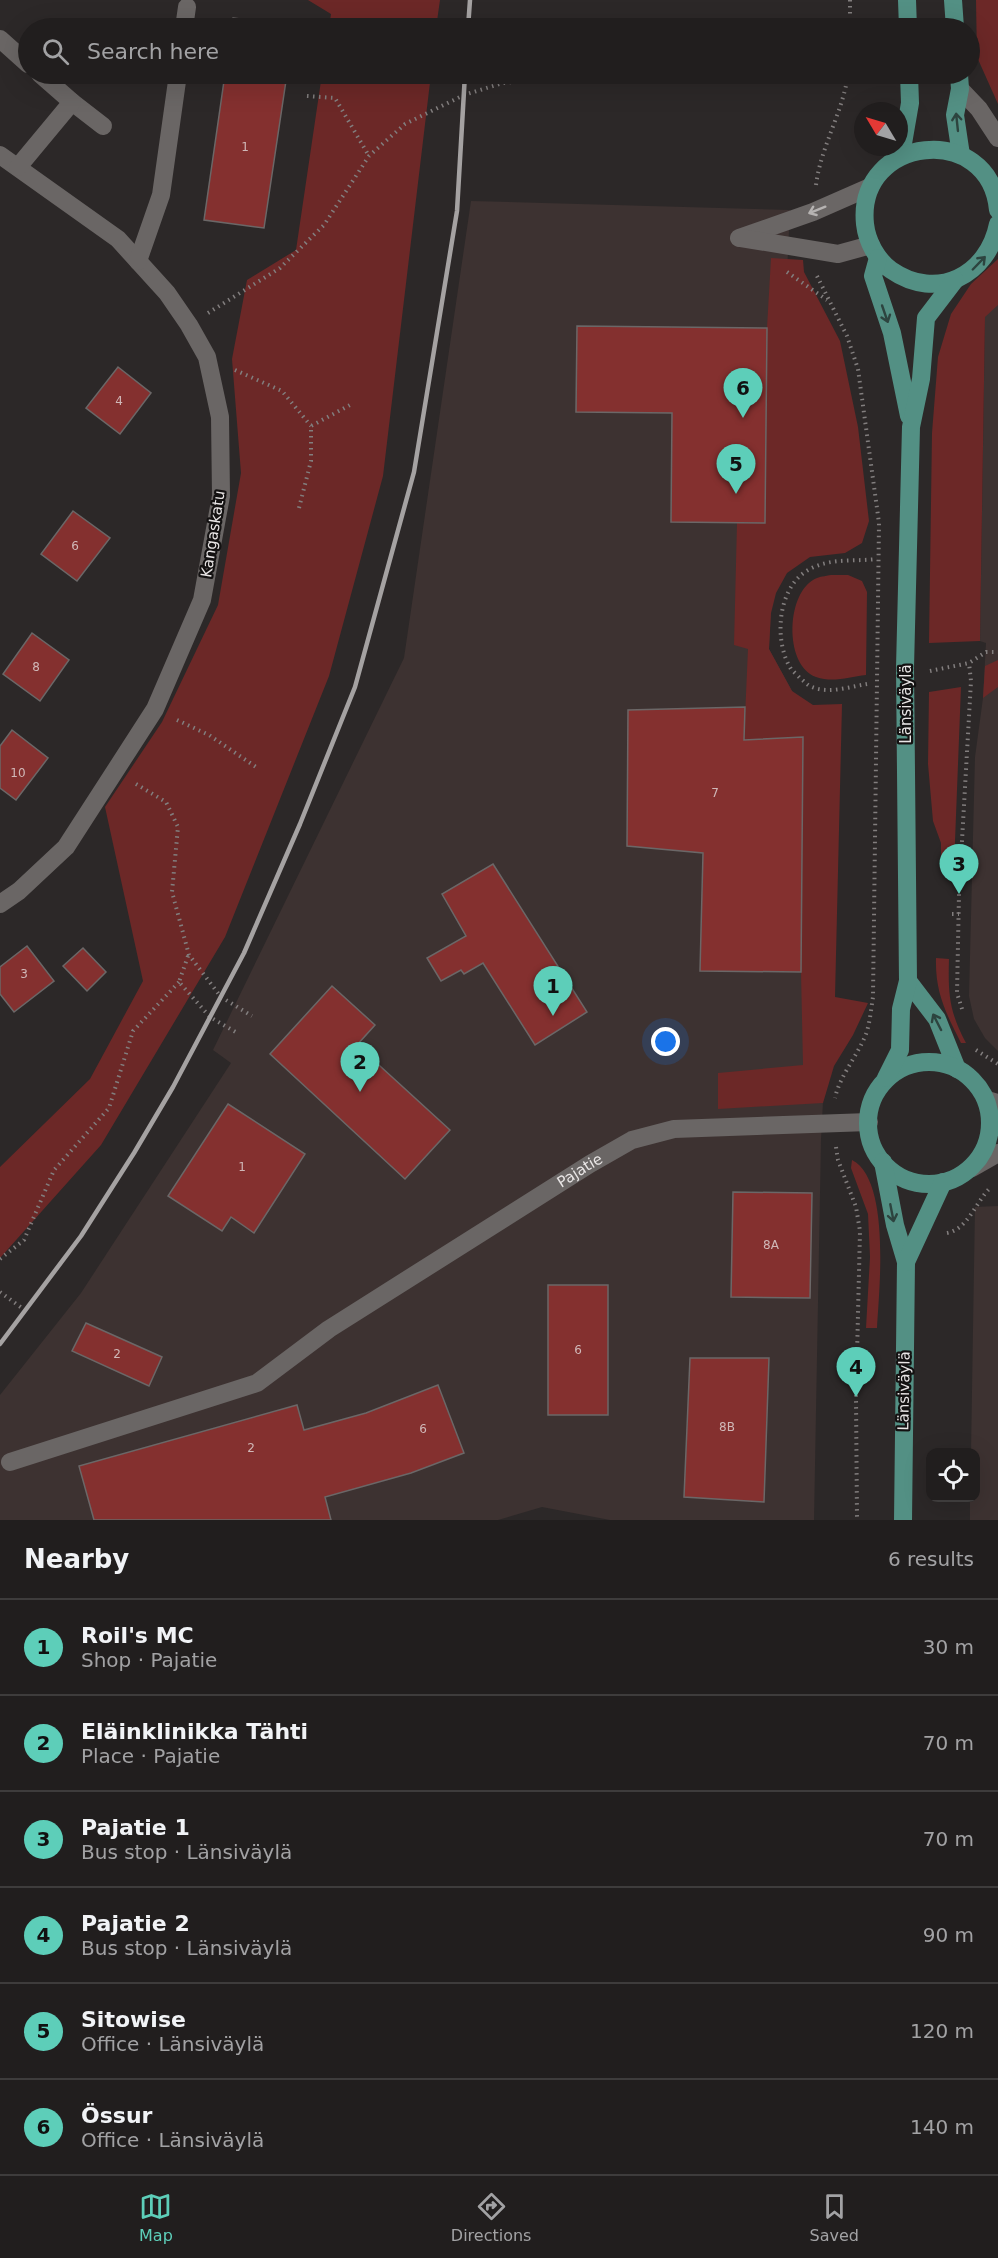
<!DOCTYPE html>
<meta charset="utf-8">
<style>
:root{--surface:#211e1e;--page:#292727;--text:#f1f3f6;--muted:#a2a2a4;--line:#3e3c3c;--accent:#5dceb9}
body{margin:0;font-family:"DejaVu Sans",sans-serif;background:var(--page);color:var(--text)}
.controls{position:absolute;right:18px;bottom:18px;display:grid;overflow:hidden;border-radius:12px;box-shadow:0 6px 24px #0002}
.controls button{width:54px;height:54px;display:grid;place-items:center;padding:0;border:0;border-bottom:2px solid var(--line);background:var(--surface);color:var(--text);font:30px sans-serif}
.compass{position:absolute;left:854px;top:102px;width:54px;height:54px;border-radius:50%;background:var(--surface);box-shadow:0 6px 24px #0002;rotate:308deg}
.you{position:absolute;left:666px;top:1042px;width:21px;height:21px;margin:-15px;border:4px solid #fff;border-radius:50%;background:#1a73e8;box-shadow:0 0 0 9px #1a73e833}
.badge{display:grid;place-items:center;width:39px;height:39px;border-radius:50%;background:var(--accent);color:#111;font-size:20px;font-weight:700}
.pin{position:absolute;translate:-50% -50px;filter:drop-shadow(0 2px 3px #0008)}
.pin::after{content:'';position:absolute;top:32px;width:21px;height:18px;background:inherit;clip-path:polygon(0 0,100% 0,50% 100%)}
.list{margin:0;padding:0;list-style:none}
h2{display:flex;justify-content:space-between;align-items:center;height:78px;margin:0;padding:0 24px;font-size:26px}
h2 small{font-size:20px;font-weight:400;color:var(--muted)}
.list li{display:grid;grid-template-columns:39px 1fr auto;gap:18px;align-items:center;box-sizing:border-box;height:96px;padding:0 24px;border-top:2px solid var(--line)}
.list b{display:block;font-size:22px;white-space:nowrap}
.list p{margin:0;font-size:20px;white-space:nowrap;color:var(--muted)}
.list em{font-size:20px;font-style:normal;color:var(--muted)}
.icon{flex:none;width:33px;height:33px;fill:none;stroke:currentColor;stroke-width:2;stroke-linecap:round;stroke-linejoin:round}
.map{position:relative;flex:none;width:998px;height:1520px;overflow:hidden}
.search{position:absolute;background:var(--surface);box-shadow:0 6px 24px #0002;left:18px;right:18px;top:18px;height:66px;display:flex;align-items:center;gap:15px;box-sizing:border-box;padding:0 21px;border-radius:33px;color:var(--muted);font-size:22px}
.sheet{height:654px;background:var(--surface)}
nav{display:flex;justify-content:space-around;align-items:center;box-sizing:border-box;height:84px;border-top:2px solid var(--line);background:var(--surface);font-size:16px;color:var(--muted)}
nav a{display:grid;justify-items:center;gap:3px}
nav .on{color:var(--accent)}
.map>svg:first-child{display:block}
.built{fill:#3d3231}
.green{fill:#6c2827}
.building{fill:#84302f;stroke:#6b6767;stroke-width:1.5}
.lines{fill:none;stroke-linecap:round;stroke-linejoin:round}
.path{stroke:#827e7e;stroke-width:4;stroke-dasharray:1.5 4.5;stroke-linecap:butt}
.minor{stroke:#6a6665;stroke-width:18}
.major{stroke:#539084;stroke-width:18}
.rail{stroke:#a5a2a2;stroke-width:4.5}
.oneway{stroke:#2d443f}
.oneway2{stroke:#b6b3b2}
.labels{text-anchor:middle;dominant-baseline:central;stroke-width:4.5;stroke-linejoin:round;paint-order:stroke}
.number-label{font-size:12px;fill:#d0b8b8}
.street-label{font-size:15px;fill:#e9e6e6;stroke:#131111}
</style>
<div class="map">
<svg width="998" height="1520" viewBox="0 0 998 1520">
<rect width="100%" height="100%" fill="#2c2828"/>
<!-- built -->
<g class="built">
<path d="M471,201L790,210L769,649L813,729L826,1046L821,1139L814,1520H610L542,1507L498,1520H0V1395L81,1293L231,1063L213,1050L404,658Z"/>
<path d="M998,259V1051L985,1038L974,1019L969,996L975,757L983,698L986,643L980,641L985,317Z"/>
<path d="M998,1206V1520H970V1498H976V1452H971L975,1207Z"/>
</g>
<!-- green -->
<g class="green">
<path d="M308,0H440L436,28H329L331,14Z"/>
<path d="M976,0H998V104L977,57Z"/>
<path d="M322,74H431L383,476L329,676L225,937L101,1145L0,1258V1167L90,1079L143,981L105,807L162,722L218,605L241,473L232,359L247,280L296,250Z"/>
<path d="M771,258L803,260L804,272L840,341L858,427L869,521L862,543L845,553L810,557L787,573L776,593L771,613L769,649L792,691L813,705L842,704L835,997L868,1003L853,1035L834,1066L823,1103L718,1109V1073L803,1065L801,972L803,737L744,740L748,649L734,645L737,523H765L767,328Z"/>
<path d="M998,259V305L985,317L980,641L929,643L932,433L938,357L951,314L971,284Z"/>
<path d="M831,575H848L862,581L867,592L866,675C849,677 833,683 816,677C783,665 786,590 817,578C822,576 827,576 831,575Z"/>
<path d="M998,660V687L983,698L985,666Z"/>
<path d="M961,687L954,867L941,866V843L933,821L928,764L929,692Z"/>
<path d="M936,958L949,959C948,994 949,1011 966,1043H961C946,1013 935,993 936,958Z"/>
<path d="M852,1160C891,1180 879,1291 877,1328H866L870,1257L868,1214L851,1168Z"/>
</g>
<!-- building -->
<g class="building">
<path d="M233,18L293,26V28H231Z"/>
<path d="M225,74H287L264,228L204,220Z"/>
<path d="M577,326L767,328L765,523L671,522L672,413L576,412Z"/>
<path d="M118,367L151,393L120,434L86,408Z"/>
<path d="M73,511L110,538L77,581L41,554Z"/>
<path d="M32,633L69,660L40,701L3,674Z"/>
<path d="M745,707L744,740L803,737L801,972L700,971L703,853L627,846L628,710Z"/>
<path d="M12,730L48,758L16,800L0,788V746Z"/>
<path d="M493,864L587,1012L535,1045L483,963L464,974L461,970L441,981L427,958L466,936L442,894Z"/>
<path d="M27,946L54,981L14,1012L0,994V967Z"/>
<path d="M83,948L106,972L87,991L63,966Z"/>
<path d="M332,986L375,1025L357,1045L450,1130L405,1179L270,1054Z"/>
<path d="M228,1104L305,1154L254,1233L231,1217L222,1231L168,1196Z"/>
<path d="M733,1192L812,1193L810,1298L731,1297Z"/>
<rect x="548" y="1285" width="60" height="130"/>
<path d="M86,1323L162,1357L149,1386L72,1351Z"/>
<path d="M690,1358H769L764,1502L684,1497Z"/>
<path d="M438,1385L464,1453L411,1473L325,1497L331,1520H94L79,1466L297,1405L304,1430L366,1413Z"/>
</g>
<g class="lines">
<!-- path -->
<g class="path">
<path d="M850,0V28"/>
<path d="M307,96L335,98L369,156"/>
<path d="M816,185C821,146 843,112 848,74"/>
<path d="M787,272L827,300"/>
<path d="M817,276L847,336L858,369L879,523L873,997C871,1009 870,1023 866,1034C857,1057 840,1075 835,1098"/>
<path d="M208,313L280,268L324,225L369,156L405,124L464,95L503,83L595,74"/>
<path d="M235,370L282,391L311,426"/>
<path d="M299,508L311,461V426L350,405"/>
<path d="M930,671L969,663L986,652H998"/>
<path d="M867,684C849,687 829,694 812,687C808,686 805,682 801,679C798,676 794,672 791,669C774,642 777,591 805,572C827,557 852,562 877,559"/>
<path d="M177,720L209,735L256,767"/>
<path d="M136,784L166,802L178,827L172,892L189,955L221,997L252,1016"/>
<path d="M952,914H959"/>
<path d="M188,956L179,982L210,1017L239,1034"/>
<path d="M962,1009L957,993L959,894L971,681L969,663"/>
<path d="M976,1050L998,1064"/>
<path d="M836,1147L838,1160L856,1207L860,1231L856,1397L857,1520"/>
<path d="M947,1233C968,1229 975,1203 990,1188"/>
<path d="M0,1259L24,1240L54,1170L109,1108L133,1031L179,982"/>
<path d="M0,1292L26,1311"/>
<path d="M857,1379L865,1380"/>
</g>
<!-- minor -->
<g class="minor">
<path d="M184,28L187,7"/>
<path d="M0,39L28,64"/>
<path d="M960,89L979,109L998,138"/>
<path d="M72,102L103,126"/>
<path d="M0,155L118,239L167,293L189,325L207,357L220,417L221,496L202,600L155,709L66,847L19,891L0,904"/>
<path d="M18,167L72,102L40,74"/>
<path d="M739,238L813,212L870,187"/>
<path d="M741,238L838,254L871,245"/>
<path d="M138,261L161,195L178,74"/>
<path d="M987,1100L998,1103"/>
<path d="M972,1168L998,1153"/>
<path id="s1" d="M10,1462L257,1383L329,1329L590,1164L632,1140L674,1129L869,1122"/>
</g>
<!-- major -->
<g class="major">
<path d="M907,0L908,28"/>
<path d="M953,0L955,28"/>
<path d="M959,74L960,89L955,115L961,155"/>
<path d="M901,155L910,103L909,74"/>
<path d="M998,210C990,121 856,135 865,224C867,242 877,260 891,270C937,302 988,275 998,224"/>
<path d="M878,258L873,276L892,333L909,416"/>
<path d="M908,981L937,1019L957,1069"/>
<circle cx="929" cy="1123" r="61"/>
<path d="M886,1078L900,1050L901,1009L908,981L905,668L911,427L921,379L926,318L955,280"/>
<path d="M883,1162L895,1225L906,1262L903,1520"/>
<path d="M906,1262L943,1182"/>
</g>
<!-- rail -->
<g class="rail">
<path d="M468,28L470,0"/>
<path d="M0,1344L81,1236L134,1153L173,1087L244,953L300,824L355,687L414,472L457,211L465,74"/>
</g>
</g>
<!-- one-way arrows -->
<defs><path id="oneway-shaft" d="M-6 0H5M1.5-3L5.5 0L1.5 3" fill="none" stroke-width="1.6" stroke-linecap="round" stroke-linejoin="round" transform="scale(1.5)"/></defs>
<g class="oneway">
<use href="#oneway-shaft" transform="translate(957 122) rotate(-96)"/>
<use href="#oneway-shaft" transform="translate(979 263) rotate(-46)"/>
<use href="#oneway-shaft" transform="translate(885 314) rotate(71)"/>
<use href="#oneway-shaft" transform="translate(937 1022) rotate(-117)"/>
<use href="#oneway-shaft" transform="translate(892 1213) rotate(79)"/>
</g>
<use class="oneway2" href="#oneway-shaft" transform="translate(817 210) rotate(158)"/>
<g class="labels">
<!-- number labels -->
<g class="number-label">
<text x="245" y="147">1</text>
<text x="119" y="401">4</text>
<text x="75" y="546">6</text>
<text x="36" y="667">8</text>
<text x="18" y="773">10</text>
<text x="715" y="793">7</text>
<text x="24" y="974">3</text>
<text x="242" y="1167">1</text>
<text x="771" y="1245">8A</text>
<text x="578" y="1350">6</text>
<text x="117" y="1354">2</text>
<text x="727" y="1427">8B</text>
<text x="423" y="1429">6</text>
<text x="251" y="1448">2</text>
</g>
<!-- street labels -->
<g class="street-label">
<text transform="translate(213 534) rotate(-81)">Kangaskatu</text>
<text transform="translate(906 704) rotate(-90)">Länsiväylä</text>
<text stroke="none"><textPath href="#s1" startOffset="646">Pajatie</textPath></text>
<text transform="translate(904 1391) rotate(-89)">Länsiväylä</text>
</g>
</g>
</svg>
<div class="controls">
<button><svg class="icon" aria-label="locate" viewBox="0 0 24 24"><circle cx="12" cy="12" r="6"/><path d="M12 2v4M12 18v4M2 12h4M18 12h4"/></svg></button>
</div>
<svg class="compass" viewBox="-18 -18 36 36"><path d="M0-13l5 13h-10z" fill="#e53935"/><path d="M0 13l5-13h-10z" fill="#a2a2a4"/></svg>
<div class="you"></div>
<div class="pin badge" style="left:553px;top:1016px">1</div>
<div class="pin badge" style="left:360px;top:1092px">2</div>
<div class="pin badge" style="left:959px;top:894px">3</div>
<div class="pin badge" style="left:856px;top:1397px">4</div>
<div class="pin badge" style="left:736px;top:494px">5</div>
<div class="pin badge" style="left:743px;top:418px">6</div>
<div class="search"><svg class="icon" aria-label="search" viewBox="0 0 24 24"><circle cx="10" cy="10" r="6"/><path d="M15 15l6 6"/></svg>Search here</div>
</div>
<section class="sheet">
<h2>Nearby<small>6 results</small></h2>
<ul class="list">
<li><span class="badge">1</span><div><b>Roil's MC</b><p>Shop · Pajatie</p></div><em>30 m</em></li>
<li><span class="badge">2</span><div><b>Eläinklinikka Tähti</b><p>Place · Pajatie</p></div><em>70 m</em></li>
<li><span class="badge">3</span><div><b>Pajatie 1</b><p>Bus stop · Länsiväylä</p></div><em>70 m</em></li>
<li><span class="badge">4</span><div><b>Pajatie 2</b><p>Bus stop · Länsiväylä</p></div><em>90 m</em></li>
<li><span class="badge">5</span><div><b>Sitowise</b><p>Office · Länsiväylä</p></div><em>120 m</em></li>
<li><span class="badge">6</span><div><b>Össur</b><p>Office · Länsiväylä</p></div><em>140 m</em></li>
</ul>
</section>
<nav>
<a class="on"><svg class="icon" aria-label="map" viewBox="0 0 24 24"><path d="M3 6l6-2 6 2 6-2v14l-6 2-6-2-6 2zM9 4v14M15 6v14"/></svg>Map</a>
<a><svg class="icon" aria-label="directions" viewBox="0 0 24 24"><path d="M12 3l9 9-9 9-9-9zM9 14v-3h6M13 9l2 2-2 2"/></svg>Directions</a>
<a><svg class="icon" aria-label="saved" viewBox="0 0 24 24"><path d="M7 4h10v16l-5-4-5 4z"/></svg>Saved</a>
</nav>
